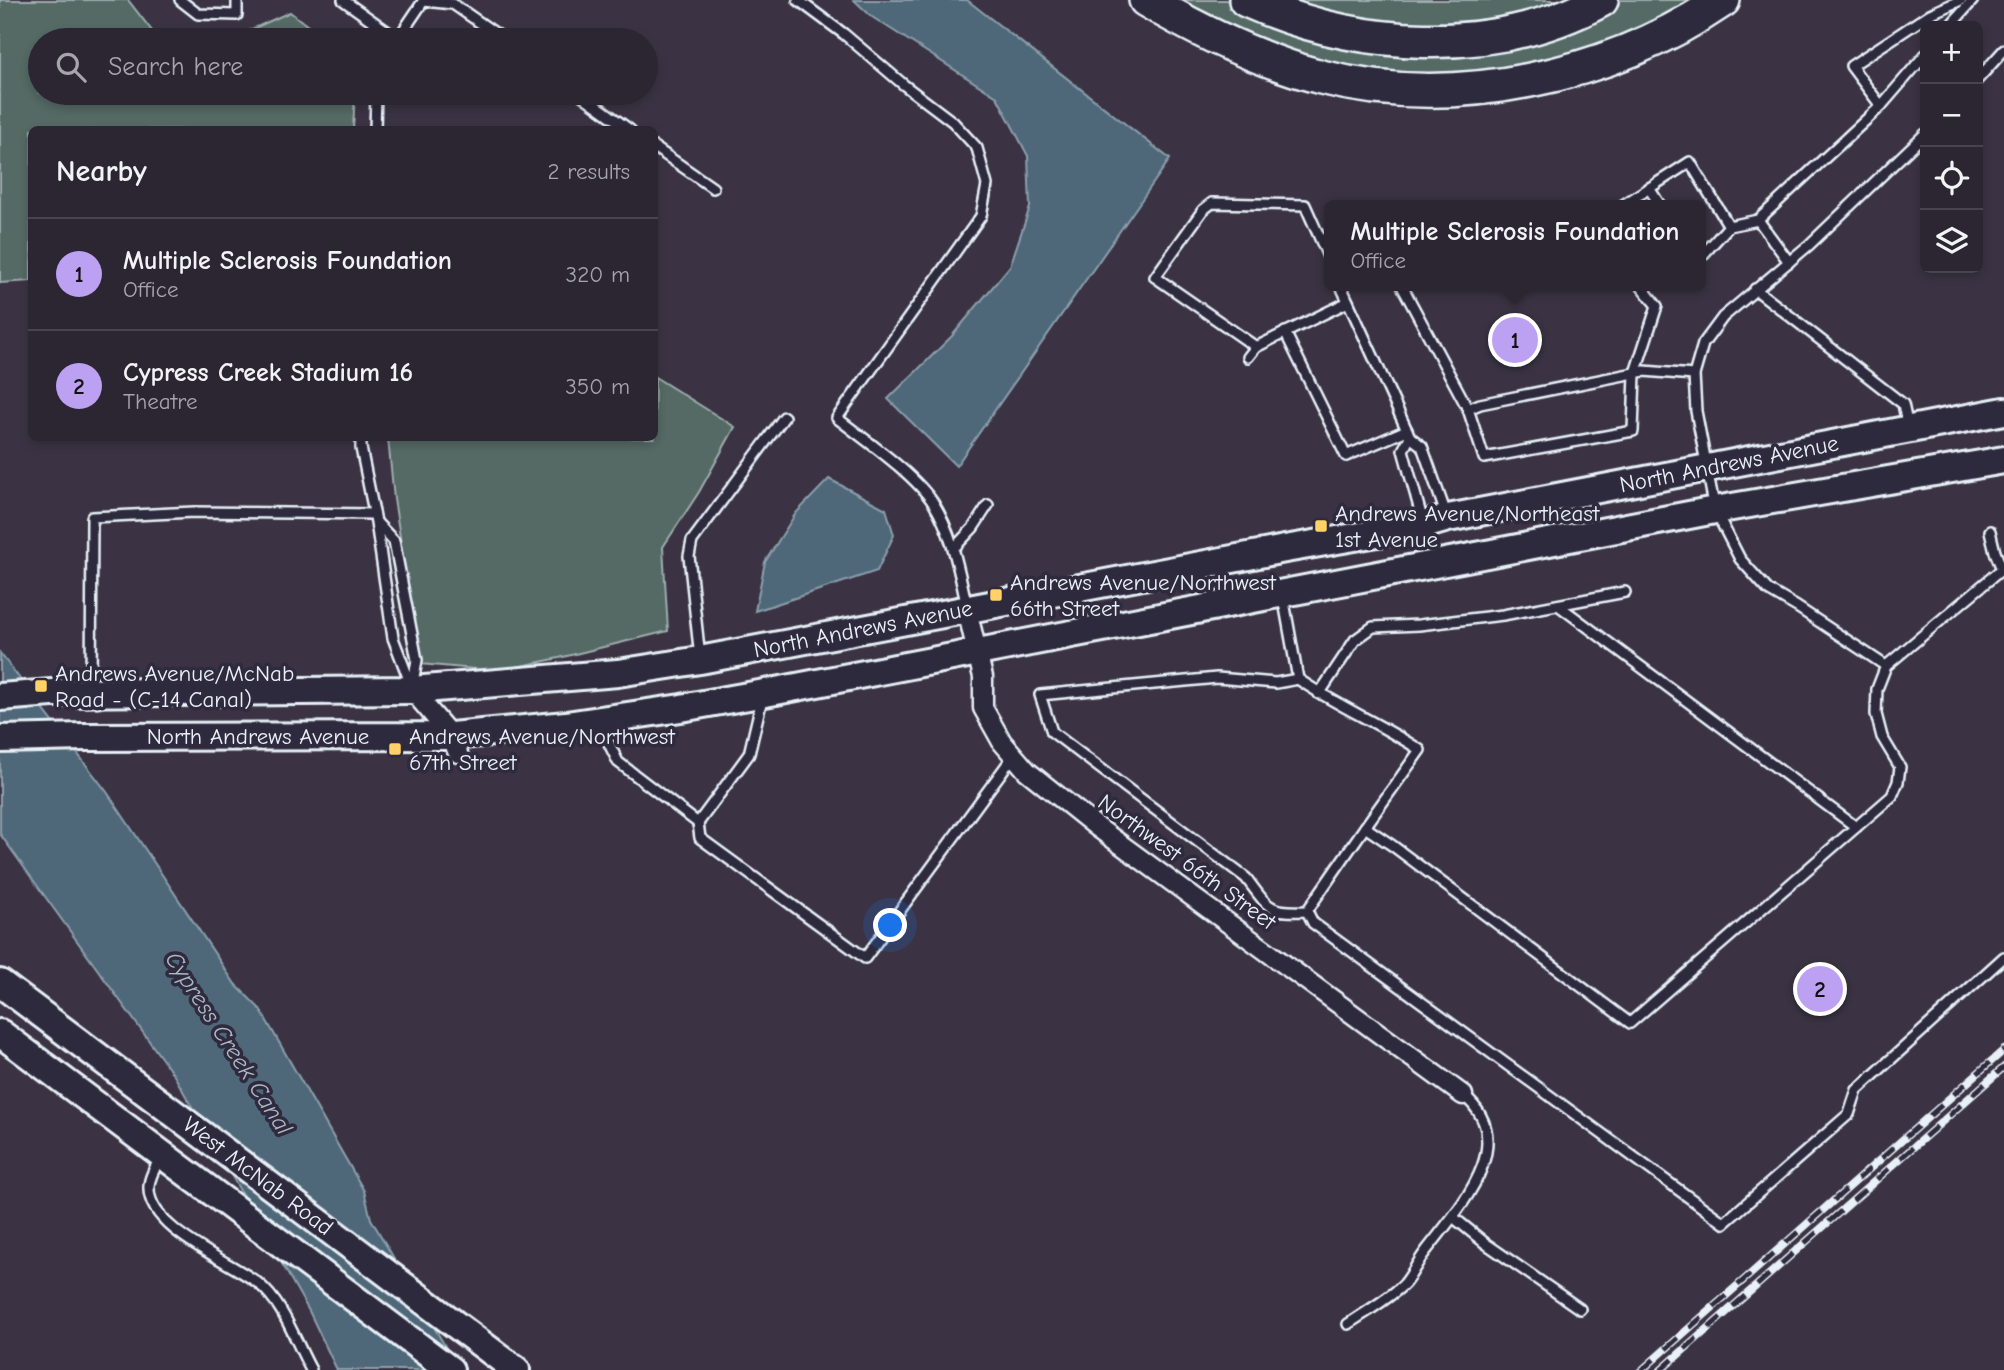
<!DOCTYPE html>
<meta charset="utf-8">
<style>
:root{--surface:#2c2632;--page:#342e3a;--text:#f1f3f6;--muted:#a6a5ac;--line:#48434d;--accent:#bca0f2}
body{margin:0;font-family:"Comic Neue",sans-serif;background:var(--page);color:var(--text)}
.controls{position:absolute;right:21px;top:21px;display:grid;overflow:hidden;border-radius:10px;box-shadow:0 4px 10px #0003}
.controls button{width:63px;height:63px;display:grid;place-items:center;padding:0;border:0;border-bottom:2px solid var(--line);background:var(--surface);color:var(--text);font:35px sans-serif}
.you{position:absolute;left:891px;top:926px;width:24px;height:24px;margin:-18px;border:5px solid #fff;border-radius:50%;background:#1a73e8;box-shadow:0 0 0 10px #1a73e833}
.badge{display:grid;place-items:center;width:46px;height:46px;border-radius:50%;background:var(--accent);color:#111;font-size:23px;font-weight:700}
.pin{position:absolute;translate:-50% -50%;border:4px solid #fff;box-shadow:0 2px 7px #0006}
.popup{position:absolute;left:1324px;top:200px;width:382px;height:91px;box-sizing:border-box;display:grid;place-content:center;border-radius:10px;background:var(--surface);filter:drop-shadow(0 2px 5px #0005);font-size:23px;white-space:nowrap;color:var(--muted)}
.popup b{font-size:26px;color:var(--text)}
.popup::after{content:'';position:absolute;left:50%;top:100%;margin-left:-14px;border:14px solid transparent;border-top-color:var(--surface)}
.list{margin:0;padding:0;list-style:none}
h2{display:flex;justify-content:space-between;align-items:center;height:91px;margin:0;padding:0 28px;font-size:30px}
h2 small{font-size:23px;font-weight:400;color:var(--muted)}
.list li{display:grid;grid-template-columns:46px 1fr auto;gap:21px;align-items:center;box-sizing:border-box;height:112px;padding:0 28px;border-top:2px solid var(--line)}
.list b{display:block;font-size:26px;white-space:nowrap}
.list p{margin:0;font-size:23px;white-space:nowrap;color:var(--muted)}
.list em{font-size:23px;font-style:normal;color:var(--muted)}
.icon{flex:none;width:38px;height:38px;fill:none;stroke:currentColor;stroke-width:2;stroke-linecap:round;stroke-linejoin:round}
.map{position:relative;flex:none;width:2004px;height:1370px;overflow:hidden}
.search{position:absolute;background:var(--surface);box-shadow:0 4px 10px #0003;left:28px;top:28px;width:630px;height:77px;display:flex;align-items:center;gap:18px;box-sizing:border-box;padding:0 24px;border-radius:38px;color:var(--muted);font-size:26px}
.panel{position:absolute;background:var(--surface);box-shadow:0 4px 10px #0003;left:28px;top:126px;width:630px;height:315px;border-radius:10px}
.map>svg:first-child{display:block}
.green{fill:#556a65;stroke:#9eaeae;stroke-width:2}
.water{fill:#4f6879;stroke:#8c9fac;stroke-width:2}
.lines{fill:none;stroke-linecap:round;stroke-linejoin:round}
.lane-casing{stroke:#e8f1f8;stroke-width:14}
.street-casing{stroke:#e8f1f8;stroke-width:23}
.secondary-casing{stroke:#e8f1f8;stroke-width:32}
.highway-casing{stroke:#e8f1f8;stroke-width:38}
.lane{stroke:#2f2a3d;stroke-width:9}
.street{stroke:#2f2a3d;stroke-width:18}
.secondary{stroke:#2f2a3d;stroke-width:26}
.highway{stroke:#2f2a3d;stroke-width:33}
.rail-casing{stroke:#e8f1f8;stroke-width:8}
.rail{stroke:#2f2a3d;stroke-width:5;stroke-dasharray:16;stroke-linecap:butt}
.poi-dot{fill:#ffd166;stroke:#2f2a3d;stroke-width:2.5}
.labels{text-anchor:middle;dominant-baseline:central;stroke-width:7;stroke-linejoin:round;paint-order:stroke}
.street-label{font-size:23px;fill:#e8f1f8;stroke:#2f2a3d}
.poi-label{font-size:23px;fill:#e8f1f8;stroke:#2f2a3d;text-anchor:start}
.water-label{font-size:24px;font-style:italic;fill:#abbac5;stroke:#2f2a3d}
</style>
<div class="map">
<svg width="2004" height="1370" viewBox="0 0 2004 1370">
<rect width="100%" height="100%" fill="#3b3343"/>
<filter id="ink" filterUnits="userSpaceOnUse"><feTurbulence type="fractalNoise" baseFrequency=".0143" numOctaves="2"/><feDisplacementMap in="SourceGraphic" scale="14" xChannelSelector="R" yChannelSelector="G"/><feConvolveMatrix kernelMatrix="1 2 1 2 8 2 1 2 1" color-interpolation-filters="sRGB"/></filter>
<g filter="url(#ink)">
<!-- green -->
<g class="green">
<path d="M0,0H128L156,36L203,40H40V93H355L353,129L32,130L31,281L0,283Z"/>
<path d="M1173,0H1226L1260,17L1349,43L1616,0H1691L1660,20L1617,41L1520,69L1412,76L1352,70L1299,58Z"/>
<path d="M1273,0H1584L1514,24L1386,28Z"/>
<path d="M290,12L326,40H228Z"/>
<path d="M655,377L735,427L699,492L663,547L668,631L559,658L497,671L420,664L394,499L388,438H654Z"/>
</g>
<!-- water -->
<g class="water">
<path d="M854,0H967L1170,159L956,466L888,399L952,336L1010,266L1030,207L1028,156L997,97L872,17Z"/>
<path d="M829,479L886,509L894,535L877,571L755,611L765,562L796,513Z"/>
<path d="M0,653L107,792L235,984L260,1009L364,1191L371,1219L459,1370H337L309,1311L175,1077L0,834Z"/>
</g>
<g class="lines">
<!-- lane casing -->
<g class="lane-casing">
<g id="lane">
<path d="M180,0L198,14L237,15V0"/>
<path d="M343,0L398,39"/>
<path d="M798,0L844,34L904,85L953,122L977,148L987,185L981,216L837,418C865,440 915,474 934,504C953,535 959,572 967,607"/>
<path d="M424,1L453,4L505,40"/>
<path d="M1950,26L1973,0"/>
<path d="M397,40L424,0"/>
<path d="M1978,79L2004,50"/>
<path d="M579,93L630,130"/>
<path d="M1881,106L1851,66L1930,14L1961,0"/>
<path d="M375,130L376,93"/>
<path d="M1925,134L1809,245L1723,317L1703,344L1694,375L1696,411L1715,510L1740,559L1768,590L1797,607L1886,666L2002,569L2004,571"/>
<path d="M654,147L713,188"/>
<path d="M1649,188L1660,205"/>
<path d="M1623,205L1690,162L1729,226L1700,258"/>
<path d="M1758,220L1789,262"/>
<path d="M1729,226L1758,220L1881,106L1925,55"/>
<path d="M1330,261L1305,205L1212,203L1203,210L1155,277L1256,347L1348,302"/>
<path d="M1341,286L1410,437L1422,446L1446,514"/>
<path d="M1402,286L1468,409L1484,458L1633,431L1635,373L1657,306L1641,286"/>
<path d="M1755,289L1903,404L1908,428"/>
<path d="M1285,332L1346,456L1407,430"/>
<path d="M1248,357L1256,347"/>
<path d="M1468,409L1480,404L1644,371L1694,375"/>
<path d="M1410,437L1403,450L1423,522"/>
<path d="M361,438V448L376,522L393,638L411,685"/>
<path d="M377,523L394,541L417,660L412,688"/>
<path d="M1990,531L1995,552L2002,569"/>
<path d="M954,548L973,528L988,505"/>
<path d="M1283,596L1298,679C1337,706 1381,724 1420,750L1365,827L1393,846L1630,1023L1892,796L1898,782L1900,767L1882,737L1876,714L1877,689L1886,666"/>
<path d="M1558,605L1856,827"/>
<path d="M700,658L689,556L692,541L784,417"/>
<path d="M1298,679L1276,683L1217,678L1040,695L1052,732L1246,878C1269,908 1268,913 1307,911"/>
<path d="M91,691L92,517L194,512L374,514"/>
<path d="M1319,694L1355,640L1373,627L1419,625L1503,615L1625,592"/>
<path d="M599,723L618,762L698,823L749,754L763,695"/>
<path d="M698,823L700,838L865,958L1014,755"/>
<path d="M1365,827L1307,911L1313,923L1724,1223L1849,1114L1857,1090L2004,957"/>
<path d="M161,1157C156,1166 149,1177 149,1187C147,1229 230,1261 258,1283C284,1304 295,1341 311,1370"/>
<path d="M1453,1217L1485,1243L1580,1309"/>
<path d="M1348,1324C1363,1314 1394,1295 1405,1283C1413,1273 1418,1261 1426,1251C1458,1209 1522,1143 1463,1095"/>
</g>
</g>
<!-- street casing -->
<g class="street-casing">
<g id="street">
<path d="M967,610L983,677V708L1002,742L1027,771L1097,827L1463,1095"/>
<path d="M412,690L451,736L458,753"/>
</g>
</g>
<!-- secondary casing -->
<g class="secondary-casing">
<g id="secondary">
<path d="M0,697L52,693L412,690L618,673L700,660L1285,549L1424,525L1448,518L2004,411"/>
<path d="M0,739L84,737L451,736L566,725L681,708L776,691L1715,510L2004,460"/>
<path d="M0,983L516,1370"/>
<path d="M0,1033L450,1370"/>
</g>
</g>
<!-- highway casing -->
<g class="highway-casing">
<g id="highway">
<path d="M1146,0C1202,33 1258,60 1321,77C1454,111 1610,77 1723,0"/>
<path d="M1246,0C1356,49 1492,59 1601,0"/>
</g>
</g>
<!-- lane -->
<use href="#lane" class="lane"/>
<!-- street -->
<use href="#street" class="street"/>
<!-- secondary -->
<use href="#secondary" class="secondary"/>
<!-- highway -->
<use href="#highway" class="highway"/>
<!-- rail casing -->
<g class="rail-casing">
<g id="rail">
<path d="M1642,1370L2004,1050"/>
<path d="M1661,1370L2004,1067"/>
</g>
</g>
<!-- rail -->
<use href="#rail" class="rail"/>
</g>
</g>
<!-- markers -->
<g class="poi-dot">
<rect x="1314" y="519" width="14" height="14" rx="3.5"/>
<rect x="989" y="588" width="14" height="14" rx="3.5"/>
<rect x="34" y="679" width="14" height="14" rx="3.5"/>
<rect x="388" y="742" width="14" height="14" rx="3.5"/>
</g>
<g class="labels">
<!-- street labels -->
<g class="street-label">
<text transform="translate(1729 464) rotate(-11)">North Andrews Avenue</text>
<text transform="translate(863 629) rotate(-11)">North Andrews Avenue</text>
<text x="258" y="736">North Andrews Avenue</text>
<text transform="translate(1187 862) rotate(36)">Northwest 66th Street</text>
<text transform="translate(258 1176) rotate(37)">West McNab Road</text>
</g>
<!-- poi labels -->
<g class="poi-label">
<text x="1335" y="513">Andrews Avenue/Northeast<tspan x="1335" dy="26">1st Avenue</tspan></text>
<text x="1010" y="582">Andrews Avenue/Northwest<tspan x="1010" dy="26">66th Street</tspan></text>
<text x="55" y="673">Andrews Avenue/McNab<tspan x="55" dy="26">Road - (C-14 Canal)</tspan></text>
<text x="409" y="736">Andrews Avenue/Northwest<tspan x="409" dy="26">67th Street</tspan></text>
</g>
<!-- water labels -->
<g class="water-label">
<text transform="translate(229 1043) rotate(57)">Cypress Creek Canal</text>
</g>
</g>
</svg>
<div class="controls">
<button>+</button>
<button>−</button>
<button><svg class="icon" aria-label="locate" viewBox="0 0 24 24"><circle cx="12" cy="12" r="6"/><path d="M12 2v4M12 18v4M2 12h4M18 12h4"/></svg></button>
<button><svg class="icon" aria-label="layers" viewBox="0 0 24 24"><path d="M12 4l9 5-9 5-9-5zM3 14l9 5 9-5"/></svg></button>
</div>
<div class="you"></div>
<div class="pin badge" style="left:1515px;top:340px">1</div>
<div class="popup"><b>Multiple Sclerosis Foundation</b>Office</div>
<div class="pin badge" style="left:1820px;top:989px">2</div>
<div class="search"><svg class="icon" aria-label="search" viewBox="0 0 24 24"><circle cx="10" cy="10" r="6"/><path d="M15 15l6 6"/></svg>Search here</div>
<section class="panel">
<h2>Nearby<small>2 results</small></h2>
<ul class="list">
<li><span class="badge">1</span><div><b>Multiple Sclerosis Foundation</b><p>Office</p></div><em>320 m</em></li>
<li><span class="badge">2</span><div><b>Cypress Creek Stadium 16</b><p>Theatre</p></div><em>350 m</em></li>
</ul>
</section>
</div>
